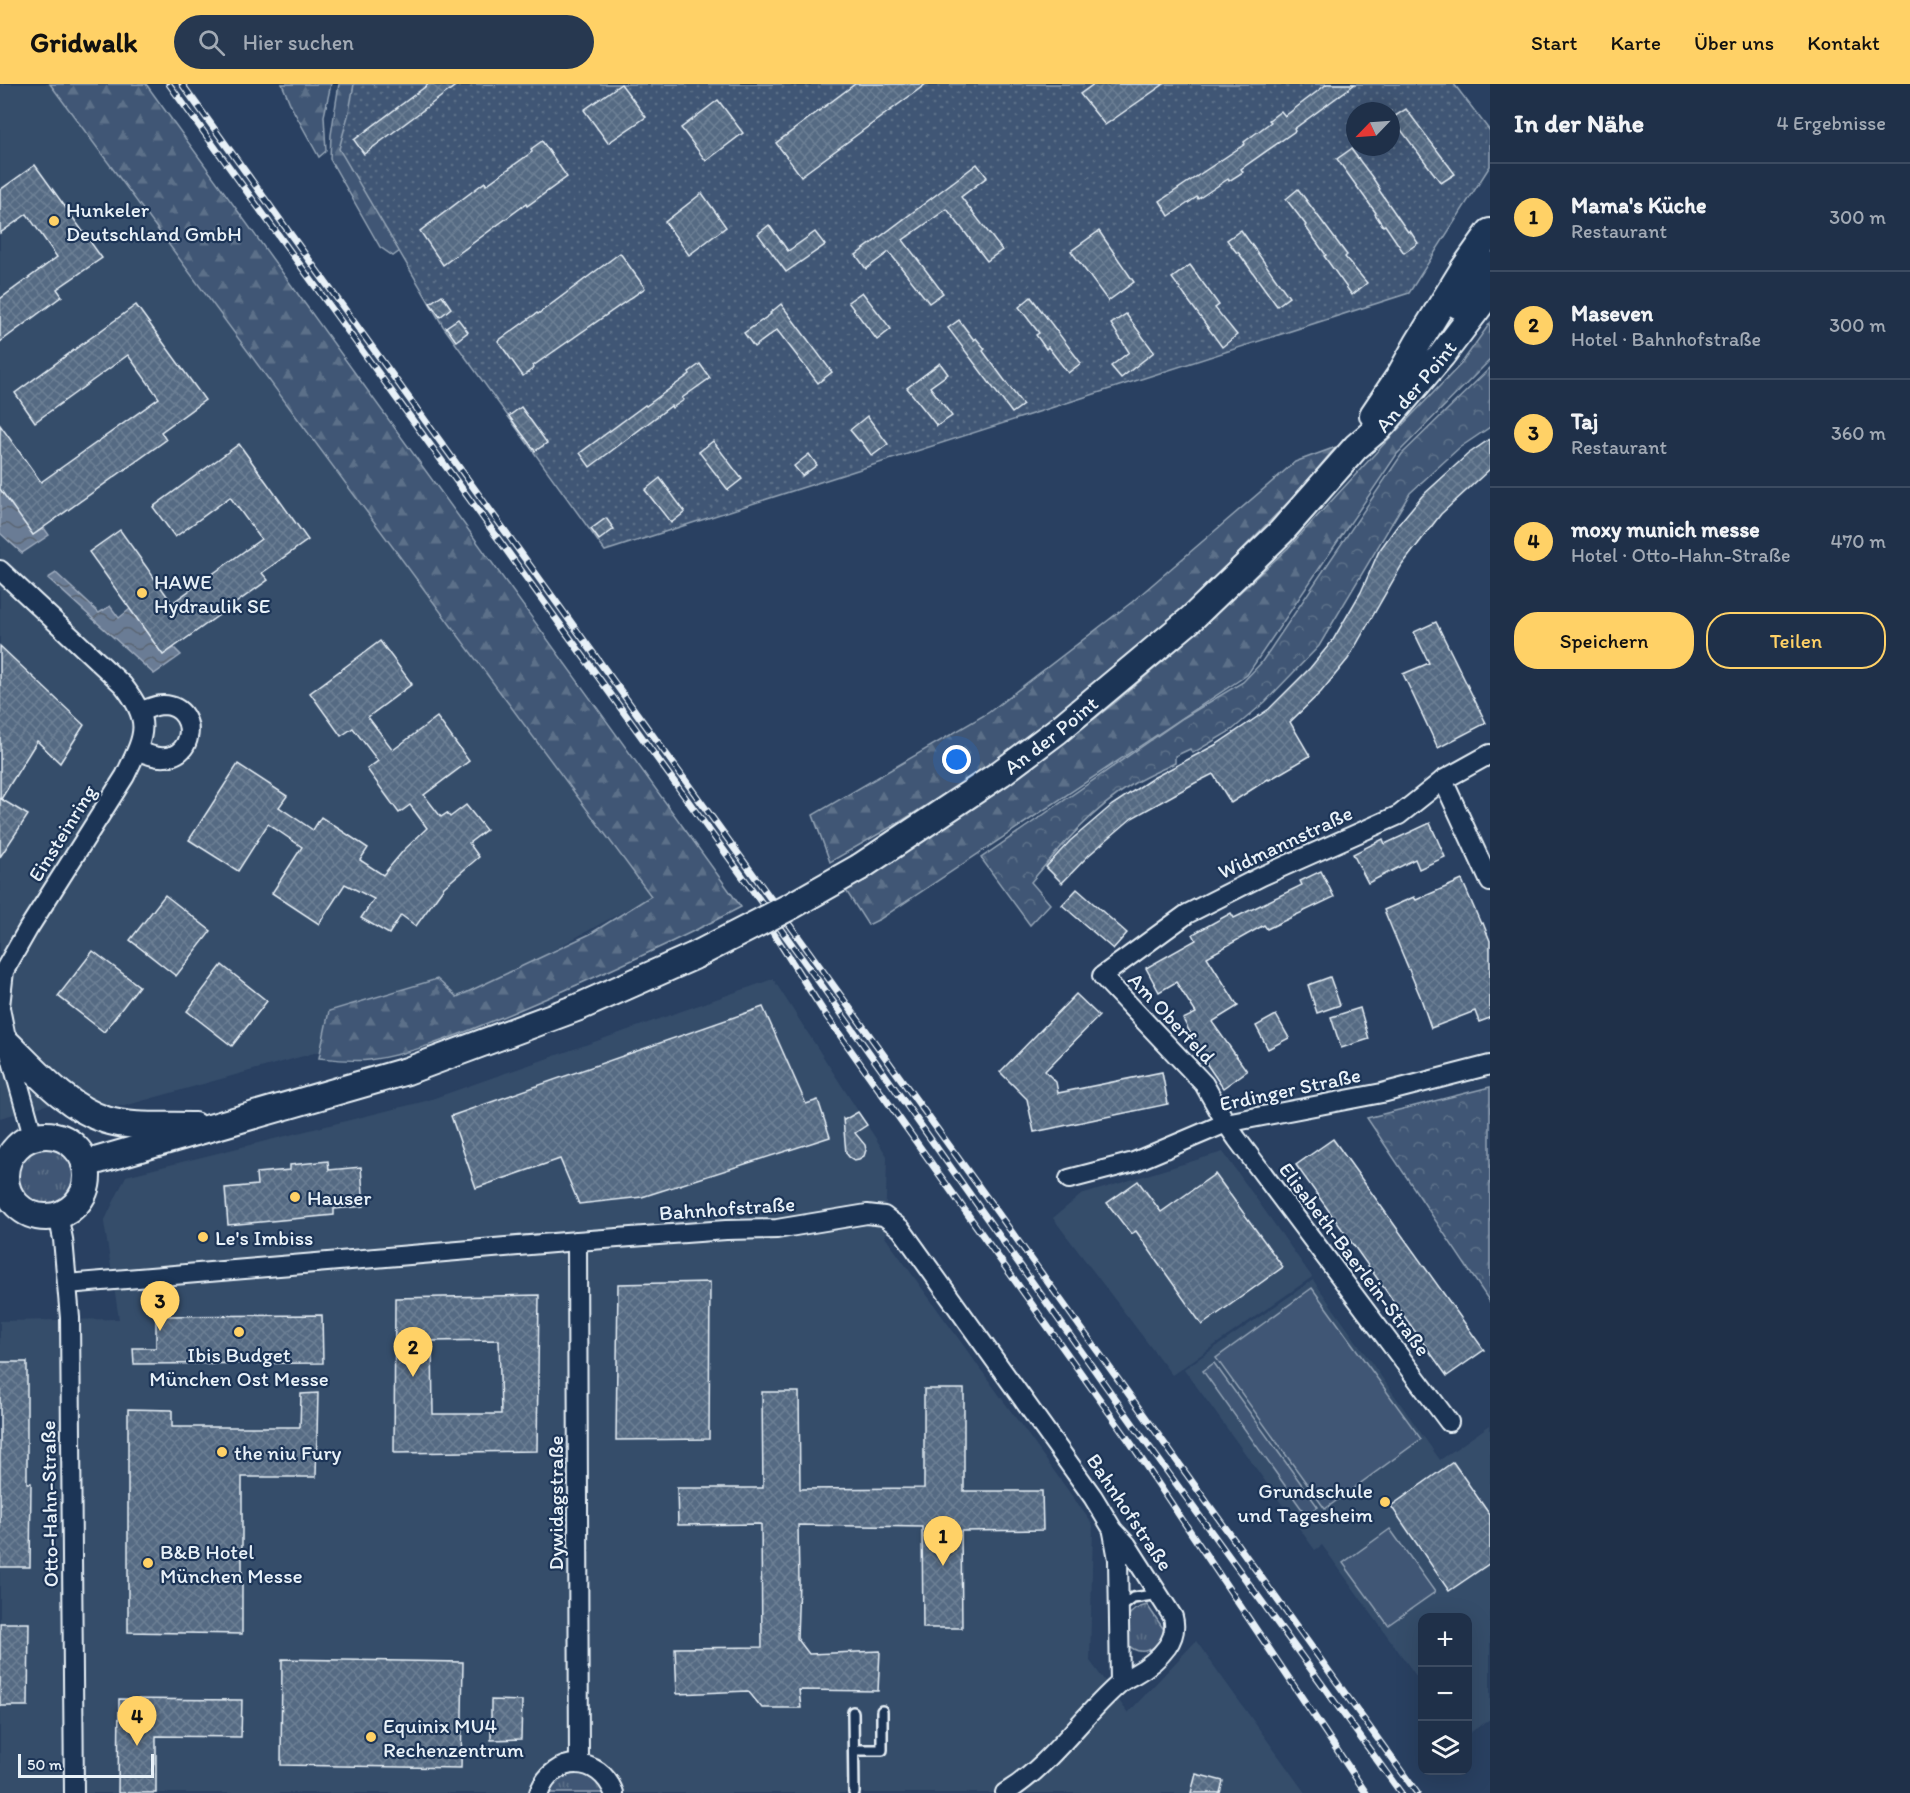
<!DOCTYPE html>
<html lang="de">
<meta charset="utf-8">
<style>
:root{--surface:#1f3049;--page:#273850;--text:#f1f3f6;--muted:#a1a9b4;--line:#3c4b61;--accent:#ffd166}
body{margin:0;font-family:Itim,sans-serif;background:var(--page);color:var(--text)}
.controls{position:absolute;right:18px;bottom:18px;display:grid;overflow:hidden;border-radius:12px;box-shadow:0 6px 24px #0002}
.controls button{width:54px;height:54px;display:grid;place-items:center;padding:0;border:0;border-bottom:2px solid var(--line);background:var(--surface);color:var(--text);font:30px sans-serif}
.compass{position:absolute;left:1346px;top:18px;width:54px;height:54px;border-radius:50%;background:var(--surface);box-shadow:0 6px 24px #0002;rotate:245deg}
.scale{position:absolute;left:18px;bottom:15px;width:136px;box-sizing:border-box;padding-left:6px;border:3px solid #e8f1f8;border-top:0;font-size:16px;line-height:21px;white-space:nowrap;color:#e8f1f8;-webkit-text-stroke:4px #1d3557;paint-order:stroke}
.you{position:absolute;left:957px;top:676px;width:21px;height:21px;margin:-15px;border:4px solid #fff;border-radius:50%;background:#1a73e8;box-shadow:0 0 0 9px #1a73e833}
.badge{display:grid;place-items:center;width:39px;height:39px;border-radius:50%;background:var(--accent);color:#111;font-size:20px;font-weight:700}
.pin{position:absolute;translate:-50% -50px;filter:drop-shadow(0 2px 3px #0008)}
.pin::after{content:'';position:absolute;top:32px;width:21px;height:18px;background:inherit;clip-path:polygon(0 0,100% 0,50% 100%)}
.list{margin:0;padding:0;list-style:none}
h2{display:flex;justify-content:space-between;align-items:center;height:78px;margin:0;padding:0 24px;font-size:26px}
h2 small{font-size:20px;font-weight:400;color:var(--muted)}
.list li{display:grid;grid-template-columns:39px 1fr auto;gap:18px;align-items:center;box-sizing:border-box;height:108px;padding:0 24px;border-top:2px solid var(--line)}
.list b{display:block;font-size:22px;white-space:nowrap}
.list p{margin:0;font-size:20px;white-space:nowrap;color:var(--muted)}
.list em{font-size:20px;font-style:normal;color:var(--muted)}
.actions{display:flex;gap:12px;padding:18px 24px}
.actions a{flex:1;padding:14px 0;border:2px solid var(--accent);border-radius:24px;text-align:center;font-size:21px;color:var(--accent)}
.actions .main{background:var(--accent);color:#111}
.icon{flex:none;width:33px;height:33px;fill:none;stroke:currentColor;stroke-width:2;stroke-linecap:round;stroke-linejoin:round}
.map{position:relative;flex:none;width:1490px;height:1709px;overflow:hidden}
header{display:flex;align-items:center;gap:36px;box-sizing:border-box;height:84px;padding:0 30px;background:var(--accent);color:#111}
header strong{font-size:28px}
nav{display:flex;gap:33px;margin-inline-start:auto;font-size:21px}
.search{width:420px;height:54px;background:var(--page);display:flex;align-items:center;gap:15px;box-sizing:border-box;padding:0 21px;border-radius:33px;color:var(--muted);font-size:22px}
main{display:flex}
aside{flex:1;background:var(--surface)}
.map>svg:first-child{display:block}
.built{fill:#364d6b}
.grass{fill:url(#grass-tufts);stroke:#94a4b6;stroke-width:1.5}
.forest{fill:url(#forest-firs);stroke:#94a4b6;stroke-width:1.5}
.park{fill:url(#park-crowns);stroke:#94a4b6;stroke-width:1.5}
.garden{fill:url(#garden-dots);stroke:#94a4b6;stroke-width:1.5;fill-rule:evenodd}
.pitch{fill:#415774;stroke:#94a4b6;stroke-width:1.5}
.water{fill:url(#water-waves);stroke:#9dabbd;stroke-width:1.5}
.building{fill:url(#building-cross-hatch);stroke:#e8f1f8;stroke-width:1.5;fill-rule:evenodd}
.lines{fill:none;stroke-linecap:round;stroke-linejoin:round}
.lane-casing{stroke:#e8f1f8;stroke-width:14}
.street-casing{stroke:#e8f1f8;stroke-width:22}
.secondary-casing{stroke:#e8f1f8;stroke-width:30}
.lane{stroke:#1d3557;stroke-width:9}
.street{stroke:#1d3557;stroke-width:18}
.secondary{stroke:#1d3557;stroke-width:26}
.rail-casing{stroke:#e8f1f8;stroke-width:7}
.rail{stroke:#1d3557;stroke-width:4.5;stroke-dasharray:14;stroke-linecap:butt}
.secondary-bridge-casing{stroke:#e8f1f8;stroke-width:30;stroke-linecap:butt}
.secondary-bridge{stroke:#1d3557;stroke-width:26}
.poi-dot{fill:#ffd166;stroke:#1d3557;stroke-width:2}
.labels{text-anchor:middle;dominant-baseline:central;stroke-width:4.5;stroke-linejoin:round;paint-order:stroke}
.poi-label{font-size:21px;fill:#e8f1f8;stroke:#1d3557;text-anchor:start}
.street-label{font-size:21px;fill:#e8f1f8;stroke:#1d3557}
</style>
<header>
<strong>Gridwalk</strong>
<div class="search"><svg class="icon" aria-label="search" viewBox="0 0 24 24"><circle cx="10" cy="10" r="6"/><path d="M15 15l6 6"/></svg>Hier suchen</div>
<nav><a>Start</a><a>Karte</a><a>Über uns</a><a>Kontakt</a></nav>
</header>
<main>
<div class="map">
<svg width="1490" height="1709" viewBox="0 0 1490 1709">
<defs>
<pattern id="grass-tufts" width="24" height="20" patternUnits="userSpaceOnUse" patternTransform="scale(1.5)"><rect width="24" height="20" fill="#415774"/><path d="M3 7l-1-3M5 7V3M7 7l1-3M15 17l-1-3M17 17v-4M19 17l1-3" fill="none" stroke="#5c7089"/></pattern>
<pattern id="forest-firs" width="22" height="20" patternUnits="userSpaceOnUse" patternTransform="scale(1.5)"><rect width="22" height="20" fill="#415774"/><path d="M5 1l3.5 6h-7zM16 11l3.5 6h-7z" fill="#5c7089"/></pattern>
<pattern id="park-crowns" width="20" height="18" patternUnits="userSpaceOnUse" patternTransform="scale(1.5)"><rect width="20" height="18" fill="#415774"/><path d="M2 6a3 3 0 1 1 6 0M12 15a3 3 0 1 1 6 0" fill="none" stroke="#5c7089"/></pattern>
<pattern id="garden-dots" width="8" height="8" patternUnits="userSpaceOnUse" patternTransform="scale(1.5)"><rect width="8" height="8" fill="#415774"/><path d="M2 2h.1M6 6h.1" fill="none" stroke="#5c7089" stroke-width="1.8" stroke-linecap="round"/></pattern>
<pattern id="water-waves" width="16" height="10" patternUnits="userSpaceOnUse" patternTransform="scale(1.5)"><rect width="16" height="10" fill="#6b7c95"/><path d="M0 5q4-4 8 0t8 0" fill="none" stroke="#5a6573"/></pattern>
<pattern id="building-cross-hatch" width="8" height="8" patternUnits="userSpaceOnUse" patternTransform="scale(1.5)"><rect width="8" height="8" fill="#556a83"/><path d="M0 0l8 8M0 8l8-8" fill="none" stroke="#6d8095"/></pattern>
</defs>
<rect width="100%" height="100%" fill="#294061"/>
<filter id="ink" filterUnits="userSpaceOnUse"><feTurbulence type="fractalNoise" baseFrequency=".0167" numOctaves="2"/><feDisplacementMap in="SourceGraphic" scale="12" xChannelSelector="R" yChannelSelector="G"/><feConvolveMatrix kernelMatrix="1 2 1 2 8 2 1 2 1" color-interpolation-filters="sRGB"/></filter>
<g filter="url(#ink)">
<!-- built -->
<g class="built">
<path d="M0,0H50L651,812L421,939L124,1022L60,1017L0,1034Z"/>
<path d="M773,895L887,1072L885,1153L1093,1441L1090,1577L1128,1629L1196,1557L1305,1709H0V1237L119,1235L104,1138L126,1092L426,1017Z"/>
<path d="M1223,1068L1312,1193L1172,1291L1053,1134L1081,1111Z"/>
<path d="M1313,1196L1440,1376L1490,1341V1635L1468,1650V1534H1422V1600L1322,1461L1315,1466L1184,1285Z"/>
</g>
<!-- grass -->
<g class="grass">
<circle cx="45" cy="1091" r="28"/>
<path d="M1147,1521L1167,1550C1155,1565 1141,1576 1125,1558C1124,1538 1125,1526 1147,1521Z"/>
<path d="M572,1688C589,1690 596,1695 605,1709H547L554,1697Z"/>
</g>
<!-- forest -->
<g class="forest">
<path d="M50,0H146L741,823C667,862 590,896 512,929C467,947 419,969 369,976C353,978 335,975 319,974L329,927L437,895L457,913L590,850L651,812Z"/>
<path d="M282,0H331L324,32L326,67L319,73L292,24Z"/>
<path d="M339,0H388L404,164L393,172L380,163L330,75L331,51Z"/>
<path d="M1490,239V276L1397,370L1247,591L880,835L868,841L845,805L946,742L1027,687L1116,618L1198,547L1288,464L1383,361L1461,280Z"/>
<path d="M1336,363L1298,408L1227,481L1156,550L1060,627L983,686L903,736L830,778L813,731L988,629L1132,518L1295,378Z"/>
</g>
<!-- park -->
<g class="park">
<path d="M1490,284V343L1459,364L1410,409L1319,562L1265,618L1232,646L1193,669L1190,665L1175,672V679C1161,686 1146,692 1133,700C1093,725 1061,762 1031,798L1050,820L1030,841L981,774L1183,634L1243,598L1261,579L1402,370Z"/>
<path d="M1490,1003V1218L1367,1034Z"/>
</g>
<!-- garden -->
<path class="garden" d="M354,0H1454L1490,47V82L1409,209L605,467L443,242L339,65L349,28ZM1355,27H1391V63H1355Z"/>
<!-- pitch -->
<g class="pitch">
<path d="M1312,1204L1421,1355L1325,1425L1216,1274Z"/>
<path d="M1214,1279L1318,1423L1306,1431L1203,1287Z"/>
<path d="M1390,1445L1435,1508L1388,1541L1343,1479Z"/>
</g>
<!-- water -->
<g class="water">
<path d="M0,405L33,451L44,444L49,451L22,469L0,449Z"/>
<path d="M56,489L99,529L110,522L119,534L130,525L163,571L174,564L181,571L154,590L48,494Z"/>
</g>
<!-- building -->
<g class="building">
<path d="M429,0H458L364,70L354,56Z"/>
<path d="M621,0L646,33L608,59L584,26Z"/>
<path d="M855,0H926L801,92L776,59Z"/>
<path d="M1094,0H1164L1105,41L1080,10Z"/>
<path d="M1327,0H1355L1294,45L1295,47L1241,85L1243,88L1229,97L1228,95L1198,115L1197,113L1169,132L1160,117L1245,60L1244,58L1271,38L1269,36L1281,27L1285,32Z"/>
<path d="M718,16L743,49L706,77L681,44Z"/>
<path d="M1406,25L1455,90L1441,99L1392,34Z"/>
<path d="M542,57L567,93L527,122L526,120L443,181L420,147L485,98L486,101L532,68L531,65Z"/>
<path d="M1351,65L1372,93L1380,105L1379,106L1408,148L1410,147L1418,159L1404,169L1385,141L1383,142L1375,130L1376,129L1337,75Z"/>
<path d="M977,80L987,93L961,113L1002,166L987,177L947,125L903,156L943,209L929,219L889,168L866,185L856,171Z"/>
<path d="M35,81L102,174L57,205L62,212L0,258V215L57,173L27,130L0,149V106Z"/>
<path d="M1298,105L1347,171L1345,173L1367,199L1352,211L1324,172L1326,171L1305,142L1306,141L1286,115Z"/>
<path d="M702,109L726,143L689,171L665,138Z"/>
<path d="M769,141L788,167L815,148L825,161L786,188L758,150Z"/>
<path d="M1241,146L1289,213L1277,222L1238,168L1237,169L1227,156Z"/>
<path d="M1099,147L1134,198L1108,217L1071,167Z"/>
<path d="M620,169L645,204L533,282L534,284L523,292L498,257L537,229L538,230Z"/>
<path d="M1190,181L1219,221L1215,224L1237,251L1222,263L1172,194Z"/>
<path d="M862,208L891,245L877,256L848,218Z"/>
<path d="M442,211L451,224L440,233L430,219Z"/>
<path d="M1031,213L1081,279L1068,289L1048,263L1046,265L1036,251L1039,249L1019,223Z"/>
<path d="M781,220L832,288L818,299L777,246L754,263L744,249L771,230L770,229Z"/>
<path d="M136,221L205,316L161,348L166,356L33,451L0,405V341L41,398L159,314L128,271L35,338L15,309Z"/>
<path d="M1126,230L1154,268L1121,294L1111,282L1129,268L1111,240Z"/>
<path d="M458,235L468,248L456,257L446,243Z"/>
<path d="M959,236L974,256L976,254L985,265L983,267L1023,321L1012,329L948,244Z"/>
<path d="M940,279L948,290L930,303L952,332L937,342L907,304Z"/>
<path d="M700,280L710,294L682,314L684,316L672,324L671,322L590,383L580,369L645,321L646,322L690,290L689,288Z"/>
<path d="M521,323L547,359L535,367L509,332Z"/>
<path d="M867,332L888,360L872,372L860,356L859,357L850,346Z"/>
<path d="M1490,355V385L1441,430L1402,481L1348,575L1321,608L1290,638L1310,672L1269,696L1268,695L1231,719L1213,690L1195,699L1132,734L1089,771L1062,799L1046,783L1070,757L1112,721L1153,694L1217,660L1269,625L1310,584L1333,556L1361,508L1379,467L1398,441L1422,412L1468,370Z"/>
<path d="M713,357L742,395L728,406L699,368Z"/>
<path d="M239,360L308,456L262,489L268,496L163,571L89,468L120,446L172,519L261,455L230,413L175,453L153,423Z"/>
<path d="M809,370L817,381L802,392L794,382Z"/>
<path d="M660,394L685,428L671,439L645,406Z"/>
<path d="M606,434L614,445L599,456L591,445Z"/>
<path d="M1436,538L1486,639L1438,664L1403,590L1429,579L1414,548Z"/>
<path d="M380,557L412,600L368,633L393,666L437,633L469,677L424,711L441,733L447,729L450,733L466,721L486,746L469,759L479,773L444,803L416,842L401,831L389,850L361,834L374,815L345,800L319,840L272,809L302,763L268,740L238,787L189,756L238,680L287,712L279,723L313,746L321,733L368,764L360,776L383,791L403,767L427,744L410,721L399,729L367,685L378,677L353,644L341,652L310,609Z"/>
<path d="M0,562L84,641L60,679L37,657L1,715L28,731L0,773Z"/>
<path d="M1430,739L1445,773L1419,785L1415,775L1368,799L1353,770L1383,755L1385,760Z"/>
<path d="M1321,787L1334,813L1267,845L1264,841L1207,873L1238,922L1212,938L1247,987L1223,1004L1206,979L1183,935L1196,929L1176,898L1159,908L1146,884L1196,856L1193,850L1231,829L1234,834L1302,801L1300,797Z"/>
<path d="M1462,796L1481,840L1483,839L1490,857V934L1479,938L1475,927L1431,944L1420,912L1384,826L1414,813L1416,816Z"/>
<path d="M1077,805L1127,849L1113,865L1062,821Z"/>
<path d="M165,811L211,847L176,892L130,856Z"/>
<path d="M93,867L139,902L104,948L58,912Z"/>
<path d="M222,881L267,917L232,962L187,927Z"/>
<path d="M1330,893L1340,921L1317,929L1308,901Z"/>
<path d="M1076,910L1099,932L1045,987L1056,998L1058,1009L1162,988L1168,1020L1034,1048L1027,1015L1000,988Z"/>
<path d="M763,923L806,1020L818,1016L830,1053L642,1113L579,1120L560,1075L476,1104L451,1032Z"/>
<path d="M1360,924L1369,955L1341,964L1331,933Z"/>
<path d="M1276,931L1289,954L1268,965L1256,942Z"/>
<path d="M858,1028L867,1041L855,1049L865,1061L866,1066L864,1072L859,1075L854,1076L849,1073L846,1069L843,1035L844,1036Z"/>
<path d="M1333,1055L1484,1266L1447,1292L1296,1081Z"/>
<path d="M328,1077L329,1086L361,1083L364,1122L334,1125V1131L228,1141L225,1104L257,1101L256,1089L290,1086V1081Z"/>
<path d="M1215,1090L1283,1183L1202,1241L1136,1147L1131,1150L1107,1119L1138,1097L1161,1128Z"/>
<path d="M710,1198L709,1355L616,1356L618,1200Z"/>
<path d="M539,1211L537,1367L394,1369L395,1214ZM499,1256L501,1330H433L432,1257Z"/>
<path d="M322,1231L323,1279L134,1280L133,1264H156V1232Z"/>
<path d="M0,1278H27V1399H31L30,1483H0Z"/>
<path d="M924,1305H964V1407H1042L1043,1446L961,1447L962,1544H923L922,1443L798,1441L799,1498L797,1554L809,1570L880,1567L878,1607L799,1606L801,1624H762L748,1607L677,1610L675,1564L762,1563L761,1440L678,1441L677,1404H763L762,1308H799L800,1405L924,1404Z"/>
<path d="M318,1309L316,1393H242V1550L128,1548V1325L172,1326V1343H300L301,1310Z"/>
<path d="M1453,1378L1490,1431V1479L1449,1507L1391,1422Z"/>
<path d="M0,1539H29L28,1622H0Z"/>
<path d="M282,1575L463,1578L461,1684L281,1681Z"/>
<path d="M119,1615L242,1616L241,1653L156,1652V1709H118Z"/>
<path d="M491,1616L522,1617L521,1655L491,1656Z"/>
<path d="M1196,1690L1223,1697L1220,1709H1191Z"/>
</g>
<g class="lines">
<!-- lane casing -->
<g class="lane-casing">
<g id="lane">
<path d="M1120,1524L1133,1514L1159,1510"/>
<path d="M853,1628L854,1709"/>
<path d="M854,1666H882V1627"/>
</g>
</g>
<!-- street casing -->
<g class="street-casing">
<g id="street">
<path d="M0,486L123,601C153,639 144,652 125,692L28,845L4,887L0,922"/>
<path d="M138,666C195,696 205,622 163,621C155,621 148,625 141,627"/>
<path d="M1443,696L1490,798"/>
<path d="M0,924L7,959L33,1052"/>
<path d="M1069,1095L1134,1078L1226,1039L1382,1009L1490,981"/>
<path d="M58,1131L63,1155L70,1234L74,1709"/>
<path d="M577,1157L579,1680"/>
<path d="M67,1200L577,1157L726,1146L777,1145L867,1130L884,1132L901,1145L1093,1413L1113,1446L1127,1461L1173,1533C1176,1544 1174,1553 1167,1563C1159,1574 1146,1584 1135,1590C1130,1593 1123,1596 1119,1600C1079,1635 1051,1681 1005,1709"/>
<path d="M1449,1338L1237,1055L1226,1039L1204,1000L1102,892L1187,830L1262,792L1399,731L1443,696L1490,670"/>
<path d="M1113,1448L1118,1475L1120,1598"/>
<path d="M539,1709C553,1670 600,1671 614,1709"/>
</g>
</g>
<!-- secondary casing -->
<g class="secondary-casing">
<g id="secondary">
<path d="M1458,221L1490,181"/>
<path d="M1373,331L1400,291L1418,259L1463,186L1490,148"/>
<path id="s1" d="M860,783L1001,689L1057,647L1191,535L1281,448L1356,363L1383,340L1442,271L1490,208"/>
<path d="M7,959C36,987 66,1023 106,1036C131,1044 167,1041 194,1042"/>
<circle cx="46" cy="1092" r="41"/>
<path d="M85,1080L407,987L579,923L694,872"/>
</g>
</g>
<!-- lane -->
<use href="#lane" class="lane"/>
<!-- street -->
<use href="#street" class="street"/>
<!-- secondary -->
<use href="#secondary" class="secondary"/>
<!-- rail casing -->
<g class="rail-casing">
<g id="rail">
<path d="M169,0L819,898L1140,1350L1401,1709"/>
<path d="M182,0L1417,1709"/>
<path d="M765,836L825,930L1130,1358L1366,1709"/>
</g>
</g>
<!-- rail -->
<use href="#rail" class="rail"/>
<!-- secondary-bridge casing -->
<g class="secondary-bridge-casing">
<path id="secondary-bridge" d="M694,872L793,821L860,783"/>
</g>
<!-- secondary-bridge -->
<use href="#secondary-bridge" class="secondary-bridge"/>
</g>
</g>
<!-- markers -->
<g class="poi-dot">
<circle cx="54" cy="137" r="6"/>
<circle cx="142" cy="509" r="6"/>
<circle cx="295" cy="1113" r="6"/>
<circle cx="203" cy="1153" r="6"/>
<circle cx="239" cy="1248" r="6"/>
<circle cx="222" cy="1368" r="6"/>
<circle cx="1385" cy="1418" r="6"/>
<circle cx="148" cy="1479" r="6"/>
<circle cx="371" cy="1653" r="6"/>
</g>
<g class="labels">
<!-- poi labels -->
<g class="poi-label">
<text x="66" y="125">Hunkeler<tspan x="66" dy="24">Deutschland GmbH</tspan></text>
<text x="154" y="497">HAWE<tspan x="154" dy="24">Hydraulik SE</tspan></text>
<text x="307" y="1113">Hauser</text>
<text x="215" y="1153">Le's Imbiss</text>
<text x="239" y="1270" text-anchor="middle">Ibis Budget<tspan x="239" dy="24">München Ost Messe</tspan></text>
<text x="234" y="1368">the niu Fury</text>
<text x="1373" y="1406" text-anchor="end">Grundschule<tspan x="1373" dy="24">und Tagesheim</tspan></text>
<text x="160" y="1467">B&amp;B Hotel<tspan x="160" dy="24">München Messe</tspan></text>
<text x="383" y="1641">Equinix MU4<tspan x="383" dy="24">Rechenzentrum</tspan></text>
</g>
<!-- street labels -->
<g class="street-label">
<text stroke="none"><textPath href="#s1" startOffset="738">An der Point</textPath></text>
<text stroke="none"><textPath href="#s1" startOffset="232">An der Point</textPath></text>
<text transform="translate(62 749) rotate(-58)">Einsteinring</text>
<text transform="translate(1285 758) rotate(-25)">Widmannstraße</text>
<text transform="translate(1172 934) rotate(47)">Am Oberfeld</text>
<text transform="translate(1290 1005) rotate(-12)">Erdinger Straße</text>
<text transform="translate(727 1124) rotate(-4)">Bahnhofstraße</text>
<text transform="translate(1355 1175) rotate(53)">Elisabeth-Baerlein-Straße</text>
<text transform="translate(555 1419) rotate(-90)">Dywidagstraße</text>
<text transform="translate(49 1420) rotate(-91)">Otto-Hahn-Straße</text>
<text transform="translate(1130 1428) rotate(56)">Bahnhofstraße</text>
</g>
</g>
</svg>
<div class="controls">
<button>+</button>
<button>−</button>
<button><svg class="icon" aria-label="layers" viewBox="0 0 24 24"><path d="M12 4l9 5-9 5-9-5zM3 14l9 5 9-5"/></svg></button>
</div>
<svg class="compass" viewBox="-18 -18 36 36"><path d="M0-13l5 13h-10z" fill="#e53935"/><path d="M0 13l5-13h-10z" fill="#a1a9b4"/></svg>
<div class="scale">50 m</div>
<div class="you"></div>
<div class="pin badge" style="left:943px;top:1482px">1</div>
<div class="pin badge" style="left:413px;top:1293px">2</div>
<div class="pin badge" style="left:160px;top:1247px">3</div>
<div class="pin badge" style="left:137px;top:1662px">4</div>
</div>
<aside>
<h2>In der Nähe<small>4 Ergebnisse</small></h2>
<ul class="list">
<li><span class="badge">1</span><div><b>Mama's Küche</b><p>Restaurant</p></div><em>300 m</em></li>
<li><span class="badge">2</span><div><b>Maseven</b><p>Hotel · Bahnhofstraße</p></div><em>300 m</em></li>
<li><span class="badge">3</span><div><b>Taj</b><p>Restaurant</p></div><em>360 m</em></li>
<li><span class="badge">4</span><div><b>moxy munich messe</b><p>Hotel · Otto-Hahn-Straße</p></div><em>470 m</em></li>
</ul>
<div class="actions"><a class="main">Speichern</a><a>Teilen</a></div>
</aside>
</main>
